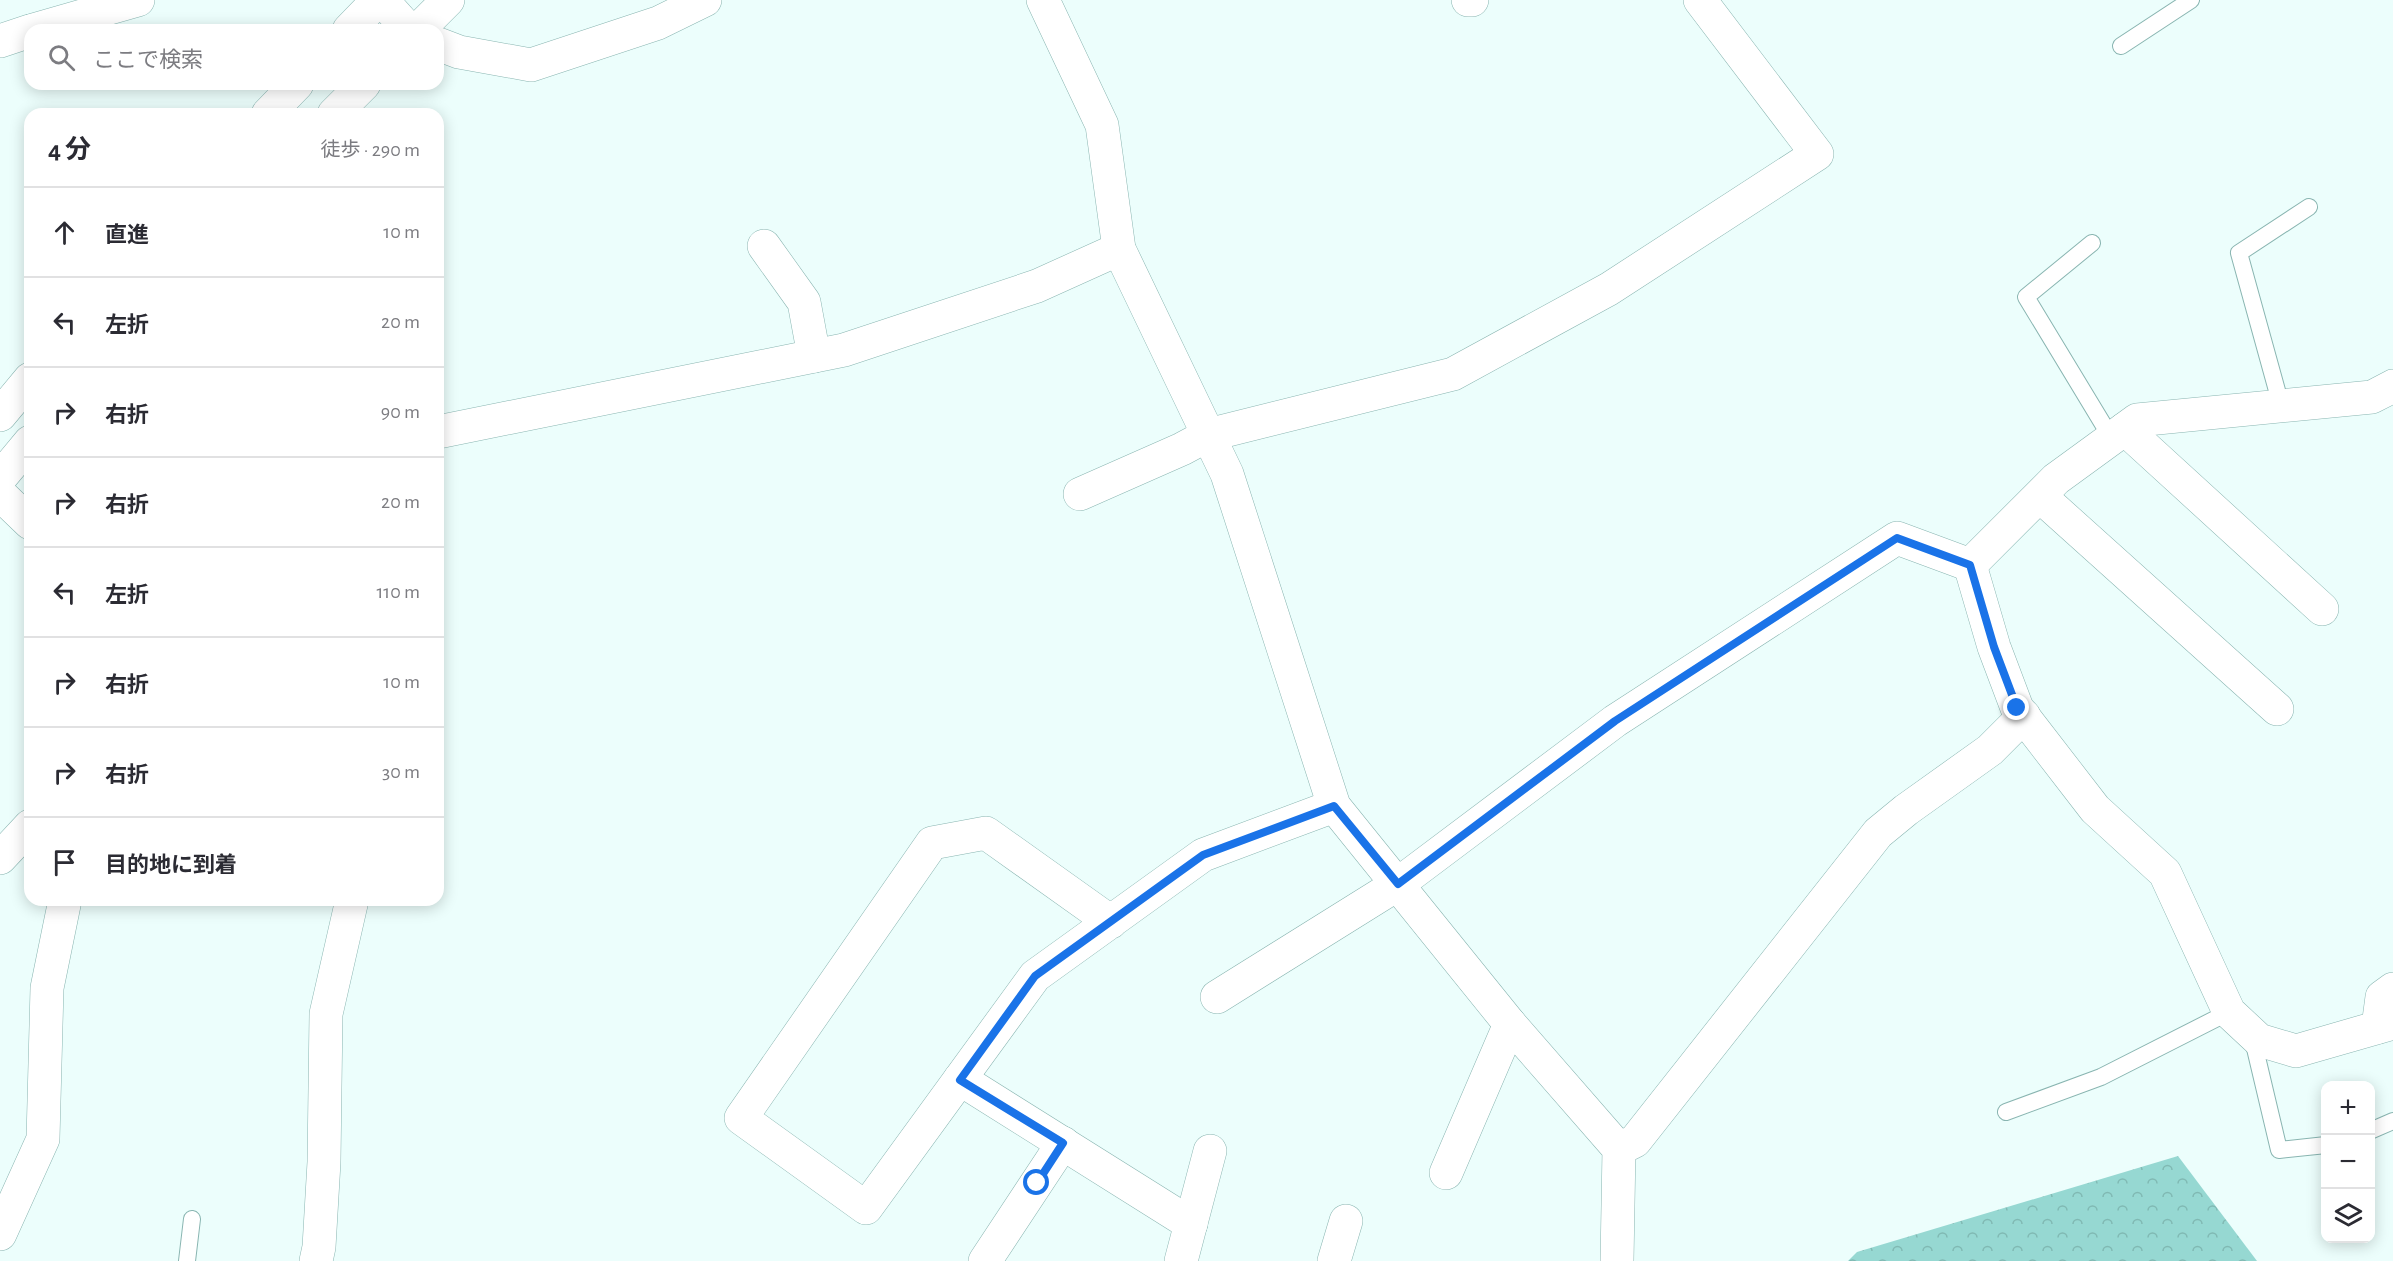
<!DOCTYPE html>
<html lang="ja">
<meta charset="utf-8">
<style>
:root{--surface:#fff;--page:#f7f7f7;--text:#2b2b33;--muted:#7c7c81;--line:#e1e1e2}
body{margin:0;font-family:"Alegreya Sans","Noto Sans JP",sans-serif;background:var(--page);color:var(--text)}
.controls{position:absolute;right:18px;bottom:18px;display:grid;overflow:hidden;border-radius:12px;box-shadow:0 3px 15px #0003}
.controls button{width:54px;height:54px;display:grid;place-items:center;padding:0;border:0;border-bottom:2px solid var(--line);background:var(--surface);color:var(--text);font:30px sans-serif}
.stop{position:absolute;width:18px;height:18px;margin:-14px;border:4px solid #1a73e8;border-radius:50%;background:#fff}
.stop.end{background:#1a73e8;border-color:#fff;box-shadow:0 2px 6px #0008}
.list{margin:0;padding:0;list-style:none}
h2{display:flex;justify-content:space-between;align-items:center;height:78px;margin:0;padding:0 24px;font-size:26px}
h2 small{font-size:20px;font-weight:400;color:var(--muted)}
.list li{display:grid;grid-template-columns:39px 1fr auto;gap:18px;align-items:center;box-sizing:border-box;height:90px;padding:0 24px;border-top:2px solid var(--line)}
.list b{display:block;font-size:22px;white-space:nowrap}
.list em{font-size:20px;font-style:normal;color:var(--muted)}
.icon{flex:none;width:33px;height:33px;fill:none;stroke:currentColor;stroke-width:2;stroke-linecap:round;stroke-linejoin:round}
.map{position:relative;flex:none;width:2393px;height:1261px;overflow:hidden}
.search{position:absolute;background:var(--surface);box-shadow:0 3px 15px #0003;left:24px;top:24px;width:420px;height:66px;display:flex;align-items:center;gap:15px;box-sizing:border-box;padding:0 21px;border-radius:18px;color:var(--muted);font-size:22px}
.panel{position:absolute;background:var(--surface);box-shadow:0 3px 15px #0003;left:24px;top:108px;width:420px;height:798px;border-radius:18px}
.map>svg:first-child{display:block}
.forest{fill:url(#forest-crowns)}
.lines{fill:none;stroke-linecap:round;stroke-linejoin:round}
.service-casing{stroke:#89b5b1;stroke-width:18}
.minor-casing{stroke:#89b5b1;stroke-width:34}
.tertiary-casing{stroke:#89b5b1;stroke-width:34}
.service{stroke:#fff;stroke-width:16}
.minor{stroke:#fff;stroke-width:33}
.tertiary{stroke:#fff;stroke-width:33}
.route{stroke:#1a73e8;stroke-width:8}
</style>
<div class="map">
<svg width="2393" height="1261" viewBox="0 0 2393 1261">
<defs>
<pattern id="forest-crowns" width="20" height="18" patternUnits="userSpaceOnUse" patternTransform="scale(1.5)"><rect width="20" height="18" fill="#96d8d2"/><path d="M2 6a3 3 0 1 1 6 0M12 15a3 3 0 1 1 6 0" fill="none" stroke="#80b9b3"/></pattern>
</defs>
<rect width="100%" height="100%" fill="#ecfefc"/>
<!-- forest -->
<path class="forest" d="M2178,1156L2257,1261H1848L1857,1252Z"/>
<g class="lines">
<!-- service casing -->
<g class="service-casing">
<g id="service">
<path d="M2121,46L2191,0"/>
<path d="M2092,243L2026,297L2112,439"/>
<path d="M2281,405L2239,253L2309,207"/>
<path d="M2252,1036L2279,1150L2326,1145"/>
<path d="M2006,1112L2101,1077L2229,1012"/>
<path d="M2370,1131L2393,1121"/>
<path d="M187,1261L192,1219"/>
</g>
</g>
<!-- minor casing -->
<g class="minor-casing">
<g id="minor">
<path d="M382,0L409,30"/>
<path d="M1043,0L1102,125L1119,249L1227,474L1334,806L1510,1024L1619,1149L1617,1261"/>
<path d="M1468,0H1472"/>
<path d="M33,30L138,0"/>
<path d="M0,41L30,31"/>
<path d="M438,44L459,52L531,65L658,23L705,0"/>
<path d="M764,246L804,302L814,356"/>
<path d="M2125,429L2322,609"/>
<path d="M438,432L844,350L1037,286L1119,249"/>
<path d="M0,494L30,523"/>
<path d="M1080,494L1182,449L1208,435L1453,374L1609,289L1817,154L1700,0"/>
<path d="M2040,496L2277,709"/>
<path d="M1970,565L1994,647L2017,708L2095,809L2165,873L2229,1012L2259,1040L2296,1051L2393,1023"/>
<path d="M1970,565L2056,479L2137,420L2372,397L2393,386"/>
<path d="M0,858L30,826"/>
<path d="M1111,922L986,833L932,843L741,1118L866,1208L1035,976L1203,855L1334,806"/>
<path d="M1217,997L1398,884L1615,721L1897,538L1970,565"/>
<path d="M2378,1027L2382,997L2393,989"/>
<path d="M960,1079L1191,1224"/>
<path d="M1619,1149L1635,1141L1878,833L1906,810L1990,750L2024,716"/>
<path d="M1446,1173L1510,1024"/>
<path d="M0,1234L43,1139L47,988L65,900"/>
<path d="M316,1261L319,1247L324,1162L326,1014L352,900"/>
<path d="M985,1261L1063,1143"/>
<path d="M1181,1261L1210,1151"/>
<path d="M1334,1261L1346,1221"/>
</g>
</g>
<!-- tertiary casing -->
<g class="tertiary-casing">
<g id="tertiary">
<path d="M349,30L378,0"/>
<path d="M418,30L448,0"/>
<path d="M268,114L297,84"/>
<path d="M334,114L364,84"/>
<path d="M0,415L30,379"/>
<path d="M0,478L30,442"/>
</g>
</g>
<!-- service -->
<use href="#service" class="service"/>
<!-- minor -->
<use href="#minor" class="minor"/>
<!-- tertiary -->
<use href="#tertiary" class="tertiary"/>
</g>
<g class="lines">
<!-- route -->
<path class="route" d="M1037,1183L1063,1143L960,1080L1035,976L1203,855L1334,806L1398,884L1615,721L1897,538L1970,565L1994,647L2017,708"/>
</g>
</svg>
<div class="controls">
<button>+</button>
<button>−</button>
<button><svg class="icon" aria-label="layers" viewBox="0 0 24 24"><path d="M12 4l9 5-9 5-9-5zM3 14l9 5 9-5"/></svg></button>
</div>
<div class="stop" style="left:1037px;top:1183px"></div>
<div class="stop end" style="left:2017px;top:708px"></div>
<div class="search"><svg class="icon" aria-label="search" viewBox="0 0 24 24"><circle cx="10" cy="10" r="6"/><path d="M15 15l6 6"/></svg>ここで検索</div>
<section class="panel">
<h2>4 分<small>徒歩 · 290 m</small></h2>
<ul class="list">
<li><svg class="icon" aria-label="ahead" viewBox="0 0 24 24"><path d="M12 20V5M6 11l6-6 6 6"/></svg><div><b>直進</b></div><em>10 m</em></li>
<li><svg class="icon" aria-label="left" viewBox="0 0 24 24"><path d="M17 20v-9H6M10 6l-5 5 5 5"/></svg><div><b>左折</b></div><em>20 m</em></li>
<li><svg class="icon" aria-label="right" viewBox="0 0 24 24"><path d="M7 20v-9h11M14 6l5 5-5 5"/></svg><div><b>右折</b></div><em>90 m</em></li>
<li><svg class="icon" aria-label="right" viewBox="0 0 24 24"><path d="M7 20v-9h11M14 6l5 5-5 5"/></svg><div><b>右折</b></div><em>20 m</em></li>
<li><svg class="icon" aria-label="left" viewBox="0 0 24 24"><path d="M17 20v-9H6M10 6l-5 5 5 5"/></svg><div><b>左折</b></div><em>110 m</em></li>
<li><svg class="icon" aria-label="right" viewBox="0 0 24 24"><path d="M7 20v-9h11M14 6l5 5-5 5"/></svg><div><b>右折</b></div><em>10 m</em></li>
<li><svg class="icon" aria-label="right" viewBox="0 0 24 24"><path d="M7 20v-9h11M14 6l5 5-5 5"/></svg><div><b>右折</b></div><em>30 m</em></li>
<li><svg class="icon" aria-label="arrive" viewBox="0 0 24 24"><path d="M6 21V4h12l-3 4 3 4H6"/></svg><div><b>目的地に到着</b></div></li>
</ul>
</section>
</div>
